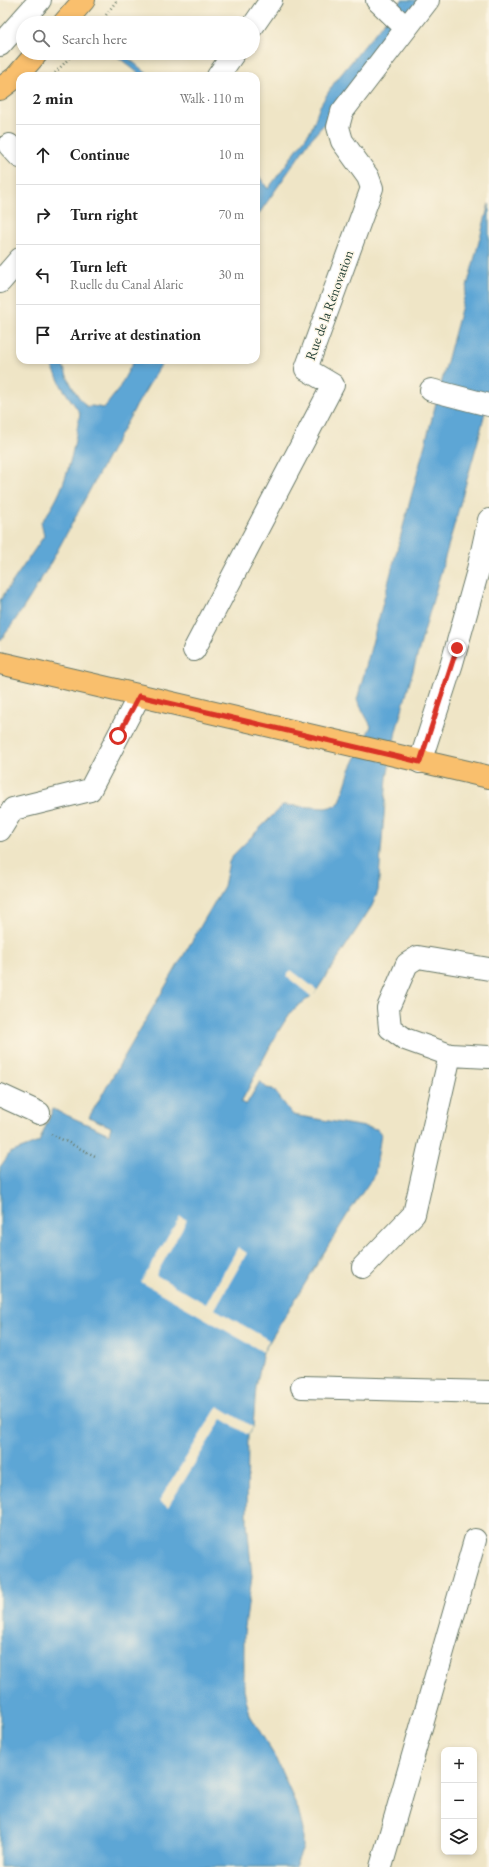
<!DOCTYPE html>
<meta charset="utf-8">
<style>
:root{--surface:#fff;--page:#f2f2f2;--text:#222;--muted:#767676;--line:#e0e0e0}
body{margin:0;font-family:"EB Garamond",serif;background:var(--page);color:var(--text)}
.controls{position:absolute;right:12px;bottom:12px;display:grid;overflow:hidden;border-radius:8px;box-shadow:0 2px 6px #0003}
.controls button{width:36px;height:36px;display:grid;place-items:center;padding:0;border:0;border-bottom:1px solid var(--line);background:var(--surface);color:var(--text);font:20px sans-serif}
.stop{position:absolute;width:12px;height:12px;margin:-9px;border:3px solid #d93025;border-radius:50%;background:#fff}
.stop.end{background:#d93025;border-color:#fff;box-shadow:0 1px 4px #0008}
.list{margin:0;padding:0;list-style:none}
h2{display:flex;justify-content:space-between;align-items:center;height:52px;margin:0;padding:0 16px;font-size:17px}
h2 small{font-size:13px;font-weight:400;color:var(--muted)}
.list li{display:grid;grid-template-columns:26px 1fr auto;gap:12px;align-items:center;box-sizing:border-box;height:60px;padding:0 16px;border-top:1px solid var(--line)}
.list b{display:block;font-size:15px;white-space:nowrap}
.list p{margin:0;font-size:13px;white-space:nowrap;color:var(--muted)}
.list em{font-size:13px;font-style:normal;color:var(--muted)}
.icon{flex:none;width:22px;height:22px;fill:none;stroke:currentColor;stroke-width:2;stroke-linecap:round;stroke-linejoin:round}
.map{position:relative;flex:none;width:489px;height:1867px;overflow:hidden}
.search{position:absolute;background:var(--surface);box-shadow:0 2px 6px #0003;left:16px;top:16px;width:244px;height:44px;display:flex;align-items:center;gap:10px;box-sizing:border-box;padding:0 14px;border-radius:22px;color:var(--muted);font-size:15px}
.panel{position:absolute;background:var(--surface);box-shadow:0 2px 6px #0003;left:16px;top:72px;width:244px;height:292px;border-radius:12px}
.map>svg:first-child{display:block}
.water{fill:#5da6d5;stroke:#3e7284}
.pier{fill:#efe5c6}
.lines{fill:none;stroke-linecap:round;stroke-linejoin:round}
.minor-casing{stroke:#687867;stroke-width:24}
.major-casing{stroke:#687867;stroke-width:24}
.path{stroke:#687867;stroke-width:2.5;stroke-dasharray:1 3;stroke-linecap:butt}
.minor{stroke:#fff;stroke-width:22}
.major{stroke:#f9bf6d;stroke-width:22}
.route{stroke:#d93025;stroke-width:5}
.labels{text-anchor:middle;dominant-baseline:central;stroke-width:3;stroke-linejoin:round;paint-order:stroke}
.street-label{font-size:14px;fill:#1f3d34;stroke:#fcf5e5}
</style>
<div class="map">
<svg width="489" height="1867" viewBox="0 0 489 1867">
<rect width="100%" height="100%" fill="#fcf5e5"/>
<filter id="ink" filterUnits="userSpaceOnUse"><feTurbulence type="fractalNoise" baseFrequency=".025" numOctaves="2"/><feDisplacementMap in="SourceGraphic" scale="8" xChannelSelector="R" yChannelSelector="G"/><feConvolveMatrix kernelMatrix="1 2 1 2 8 2 1 2 1" color-interpolation-filters="sRGB"/></filter>
<filter id="wash" filterUnits="userSpaceOnUse"><feTurbulence type="fractalNoise" baseFrequency=".012" numOctaves="4" result="noise"/><feDisplacementMap in="SourceGraphic" scale="16" xChannelSelector="R" yChannelSelector="G"/><feGaussianBlur stdDeviation="0.9" result="paint"/><feColorMatrix in="noise" values="0 0 0 0 0 0 0 0 0 0 0 0 0 0 0 0 0 1.4 0 .05"/><feComposite in="paint" operator="in"/></filter>
<g filter="url(#wash)">
<rect width="100%" height="100%" fill="#efe5c6"/>
<!-- water -->
<g class="water">
<path d="M402,0H420L380,61L311,139L256,218V172L268,189L311,130L320,106L334,83Z"/>
<path d="M113,53H122L150,76H142Z"/>
<path d="M489,204V396L479,437L396,731L387,778L378,891L372,906L317,990C309,1000 296,1006 291,1012C271,1040 258,1072 241,1102L246,1105L260,1081L267,1088L273,1089L293,1115L377,1129L381,1134L375,1174L349,1212L263,1352L256,1388L253,1427L248,1435L247,1521L252,1577L244,1634V1690L250,1715L274,1755L298,1809L303,1830V1848L295,1867H0V1167L10,1153L39,1142L53,1109L109,1134L111,1127L89,1117L224,886L229,862L233,855L283,805L325,808L335,806L340,802L350,770L371,726L357,700Z"/>
<path d="M54,360H61C67,378 74,393 87,407L92,406L104,408L118,390L134,360H164C132,411 104,463 76,516C53,559 30,602 0,641V600L44,536L41,522C67,492 73,451 80,413L62,387L52,366Z"/>
</g>
<!-- pier -->
<g class="pier">
<path d="M291,970L317,990L312,997L286,976Z"/>
<path d="M180,1216L187,1220L156,1275L206,1304L238,1247L247,1253L215,1309L269,1340L263,1352L141,1282Z"/>
<path d="M218,1406L253,1427L248,1435L222,1419L168,1507L159,1501Z"/>
</g>
</g>
<g filter="url(#ink)">
<g class="lines">
<!-- minor casing -->
<g class="minor-casing">
<g id="minor">
<path d="M377,0L406,28"/>
<path d="M253,26L271,0"/>
<path d="M0,45L40,0"/>
<path d="M218,76L234,53"/>
<path d="M9,145L20,157"/>
<path d="M0,282L20,259"/>
<path d="M431,390L489,405"/>
<path d="M194,650L333,385L306,369L372,188L368,177L342,141L338,127L342,112L428,0"/>
<path d="M420,762L452,663L477,574L489,520"/>
<path d="M0,830L13,809L90,790L139,696"/>
<path d="M450,1055L405,1039L390,1028L388,1008L407,964L418,957L489,969"/>
<path d="M0,1095L39,1113"/>
<path d="M363,1267L414,1214L450,1055L489,1057"/>
<path d="M302,1387L489,1392"/>
<path d="M381,1867L475,1540"/>
</g>
</g>
<!-- major casing -->
<g class="major-casing">
<g id="major">
<path d="M64,23L84,0"/>
<path d="M0,89L16,77L37,53"/>
<path d="M0,663L489,777"/>
</g>
</g>
<!-- path -->
<g class="path">
<path d="M106,15L117,0"/>
<path d="M55,73L74,53"/>
<path d="M51,1134L97,1157"/>
</g>
<!-- minor -->
<use href="#minor" class="minor"/>
<!-- major -->
<use href="#major" class="major"/>
</g>
</g>
<g class="lines" filter="url(#ink)">
<!-- route -->
<path class="route" d="M118,736L139,696L420,762L457,648"/>
</g>
<g class="labels">
<!-- street labels -->
<g class="street-label">
<text transform="translate(329 305) rotate(-70)">Rue de la Rénovation</text>
</g>
</g>
</svg>
<div class="controls">
<button>+</button>
<button>−</button>
<button><svg class="icon" aria-label="layers" viewBox="0 0 24 24"><path d="M12 4l9 5-9 5-9-5zM3 14l9 5 9-5"/></svg></button>
</div>
<div class="stop" style="left:118px;top:736px"></div>
<div class="stop end" style="left:457px;top:648px"></div>
<div class="search"><svg class="icon" aria-label="search" viewBox="0 0 24 24"><circle cx="10" cy="10" r="6"/><path d="M15 15l6 6"/></svg>Search here</div>
<section class="panel">
<h2>2 min<small>Walk · 110 m</small></h2>
<ul class="list">
<li><svg class="icon" aria-label="ahead" viewBox="0 0 24 24"><path d="M12 20V5M6 11l6-6 6 6"/></svg><div><b>Continue</b></div><em>10 m</em></li>
<li><svg class="icon" aria-label="right" viewBox="0 0 24 24"><path d="M7 20v-9h11M14 6l5 5-5 5"/></svg><div><b>Turn right</b></div><em>70 m</em></li>
<li><svg class="icon" aria-label="left" viewBox="0 0 24 24"><path d="M17 20v-9H6M10 6l-5 5 5 5"/></svg><div><b>Turn left</b><p>Ruelle du Canal Alaric</p></div><em>30 m</em></li>
<li><svg class="icon" aria-label="arrive" viewBox="0 0 24 24"><path d="M6 21V4h12l-3 4 3 4H6"/></svg><div><b>Arrive at destination</b></div></li>
</ul>
</section>
</div>
